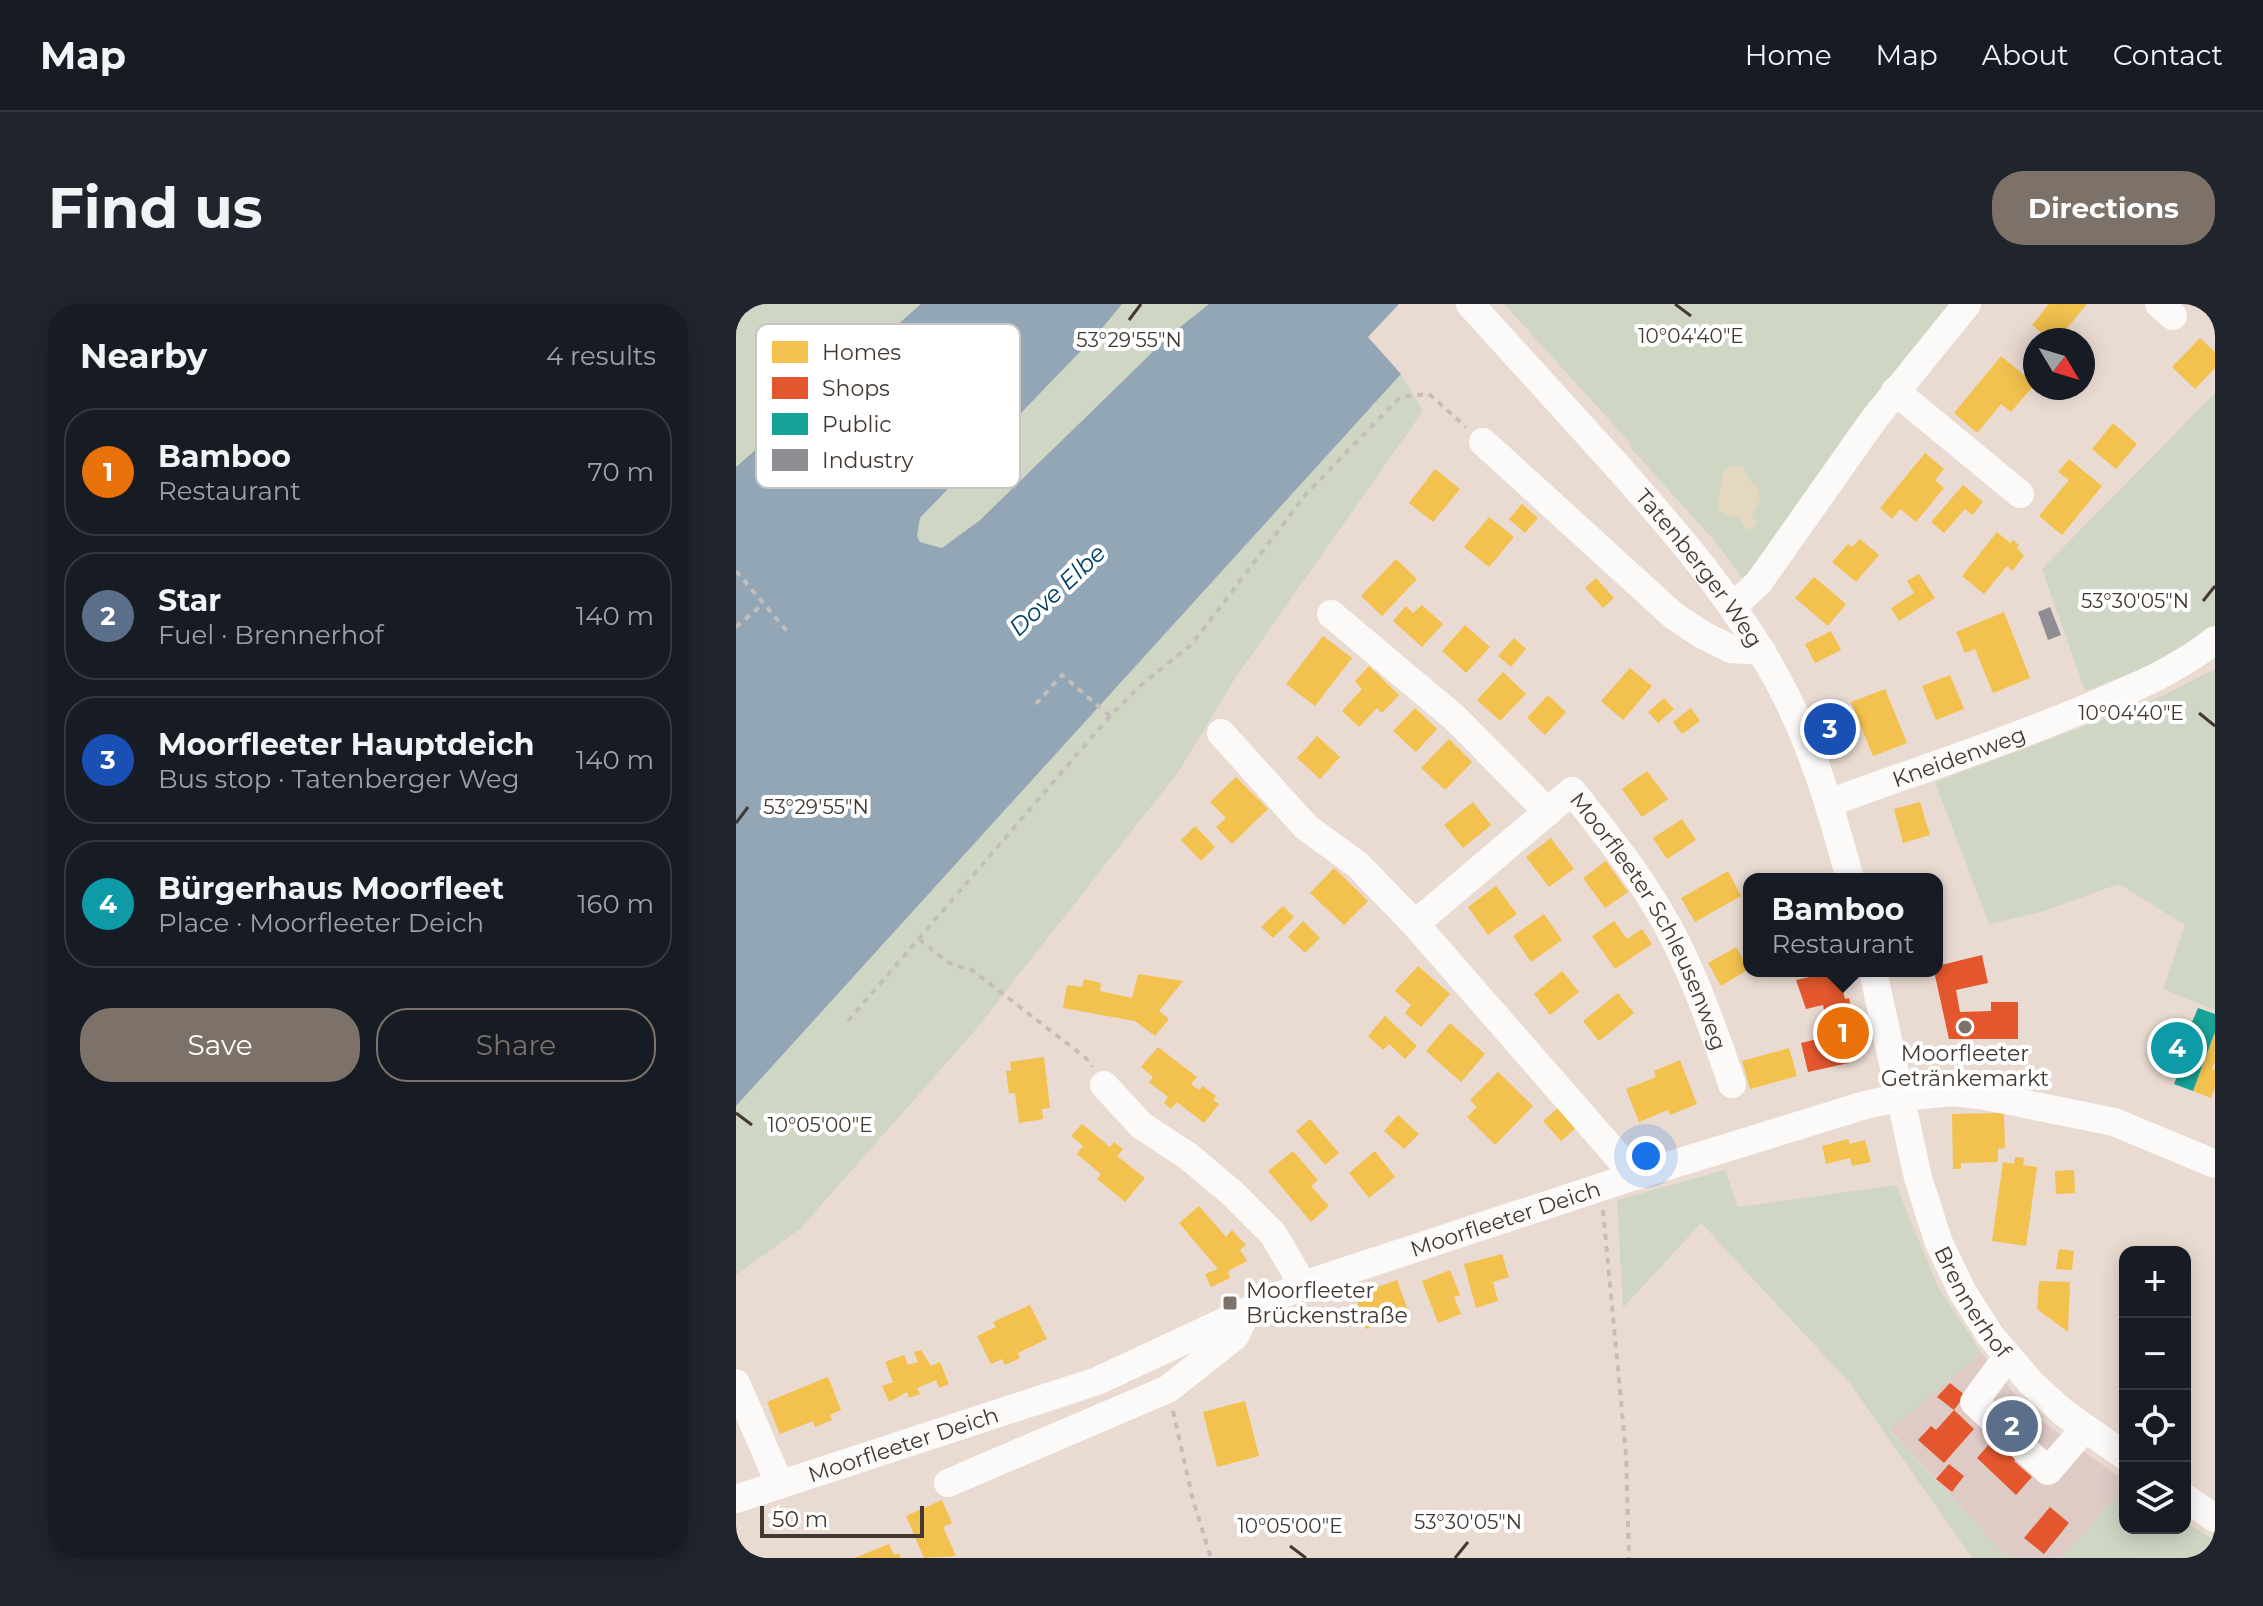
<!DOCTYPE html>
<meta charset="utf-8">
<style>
:root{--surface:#171b24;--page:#20242c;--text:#f1f3f6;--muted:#9ea1a6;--line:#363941;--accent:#7d726a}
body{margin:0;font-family:Montserrat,sans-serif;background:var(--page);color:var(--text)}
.controls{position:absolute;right:24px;bottom:24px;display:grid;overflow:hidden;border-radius:16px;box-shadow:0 4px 20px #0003}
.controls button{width:72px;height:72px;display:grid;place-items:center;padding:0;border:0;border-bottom:2px solid var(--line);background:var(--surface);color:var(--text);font:40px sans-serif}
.compass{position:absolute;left:1287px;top:24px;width:72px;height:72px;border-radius:50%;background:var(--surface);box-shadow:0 4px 20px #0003;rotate:128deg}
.scale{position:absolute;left:24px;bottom:20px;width:164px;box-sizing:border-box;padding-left:8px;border:4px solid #433932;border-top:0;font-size:22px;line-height:28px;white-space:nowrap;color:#433932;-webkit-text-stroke:6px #fff;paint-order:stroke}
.you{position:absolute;left:910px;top:852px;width:28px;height:28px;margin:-20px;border:6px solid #fff;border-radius:50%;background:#1a73e8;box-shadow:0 0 0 12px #1a73e833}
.badge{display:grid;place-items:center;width:52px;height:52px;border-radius:50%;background:var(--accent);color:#fff;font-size:26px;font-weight:700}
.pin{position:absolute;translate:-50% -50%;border:4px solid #fff;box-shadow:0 2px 8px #0006}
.popup{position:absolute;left:1007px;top:569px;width:200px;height:104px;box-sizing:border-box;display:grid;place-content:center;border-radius:16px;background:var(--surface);filter:drop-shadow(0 2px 6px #0005);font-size:26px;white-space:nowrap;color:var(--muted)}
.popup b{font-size:30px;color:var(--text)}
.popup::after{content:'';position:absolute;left:50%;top:100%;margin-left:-16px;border:16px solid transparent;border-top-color:var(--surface)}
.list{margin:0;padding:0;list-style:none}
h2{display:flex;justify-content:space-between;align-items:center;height:104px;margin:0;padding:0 32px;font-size:34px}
h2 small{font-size:26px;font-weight:400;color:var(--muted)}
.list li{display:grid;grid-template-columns:52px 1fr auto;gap:24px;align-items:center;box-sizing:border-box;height:128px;margin:0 16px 16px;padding:0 16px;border:2px solid var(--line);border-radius:32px}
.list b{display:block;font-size:30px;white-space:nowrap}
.list p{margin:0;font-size:26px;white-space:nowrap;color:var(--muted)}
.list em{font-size:26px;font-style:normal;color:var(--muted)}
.actions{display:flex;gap:16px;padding:24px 32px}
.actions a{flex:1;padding:18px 0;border:2px solid var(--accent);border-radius:32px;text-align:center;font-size:28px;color:var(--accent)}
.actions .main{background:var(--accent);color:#fff}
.icon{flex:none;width:44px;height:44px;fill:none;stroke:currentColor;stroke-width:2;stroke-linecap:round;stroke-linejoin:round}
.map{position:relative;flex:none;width:1479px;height:1254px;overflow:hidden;border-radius:32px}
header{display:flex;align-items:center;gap:48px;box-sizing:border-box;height:112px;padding:0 40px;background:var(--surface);border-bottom:2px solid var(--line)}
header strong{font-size:38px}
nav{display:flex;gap:44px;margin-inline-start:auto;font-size:28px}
.intro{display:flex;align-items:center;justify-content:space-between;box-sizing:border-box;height:192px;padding:0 48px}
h1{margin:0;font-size:56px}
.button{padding:20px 36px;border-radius:32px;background:var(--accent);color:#fff;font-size:28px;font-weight:700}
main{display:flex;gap:48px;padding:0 48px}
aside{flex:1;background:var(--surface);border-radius:32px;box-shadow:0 4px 20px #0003}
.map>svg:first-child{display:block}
.commercial{fill:#dfcbc6}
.green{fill:#d0d6c4}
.sand{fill:#e4d8c0}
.water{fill:#93a6b6}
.homes{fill:#f2c14e}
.shops{fill:#e4572e}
.public{fill:#17a398}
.industry{fill:#8d8d92}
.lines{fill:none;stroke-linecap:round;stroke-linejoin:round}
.path{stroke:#c4bebb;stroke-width:4;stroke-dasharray:6 6;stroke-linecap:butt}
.minor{stroke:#fcfaf8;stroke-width:28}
.ticks{fill:none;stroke:#433932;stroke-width:3}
.poi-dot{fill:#7d726a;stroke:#fff;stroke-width:3}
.labels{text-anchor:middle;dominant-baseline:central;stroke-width:8;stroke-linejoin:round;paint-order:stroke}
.street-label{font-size:22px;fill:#433932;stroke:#fff}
.poi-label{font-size:22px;fill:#433932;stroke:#fff}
.water-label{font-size:24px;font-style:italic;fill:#024065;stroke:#fff}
.key{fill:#fff;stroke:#c7c4c2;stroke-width:2}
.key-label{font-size:22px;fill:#433932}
.ticks-label{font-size:20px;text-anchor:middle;fill:#433932;stroke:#fff;stroke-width:8;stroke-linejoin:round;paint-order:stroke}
</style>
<header>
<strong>Map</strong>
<nav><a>Home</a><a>Map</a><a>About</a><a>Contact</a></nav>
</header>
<div class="intro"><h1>Find us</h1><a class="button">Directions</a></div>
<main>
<aside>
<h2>Nearby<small>4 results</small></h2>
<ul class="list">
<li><span class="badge" style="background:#e8710a">1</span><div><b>Bamboo</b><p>Restaurant</p></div><em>70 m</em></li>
<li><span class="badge" style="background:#5c6f8a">2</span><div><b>Star</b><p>Fuel · Brennerhof</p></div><em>140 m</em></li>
<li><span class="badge" style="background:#1a4fb4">3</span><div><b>Moorfleeter Hauptdeich</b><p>Bus stop · Tatenberger Weg</p></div><em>140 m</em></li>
<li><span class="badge" style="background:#0f9aa8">4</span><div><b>Bürgerhaus Moorfleet</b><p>Place · Moorfleeter Deich</p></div><em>160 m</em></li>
</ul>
<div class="actions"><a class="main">Save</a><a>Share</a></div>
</aside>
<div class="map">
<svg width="1479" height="1254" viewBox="0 0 1479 1254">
<rect width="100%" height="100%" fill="#eadbd2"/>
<!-- commercial -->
<path class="commercial" d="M1246,1049L1292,1107L1389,1177V1182L1326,1254H1272L1153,1125Z"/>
<!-- green -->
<g class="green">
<path d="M0,0H185L0,163Z"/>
<path d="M386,0H473C424,40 378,84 333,129C293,169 253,212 206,244L184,238L181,232L184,214L364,27Z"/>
<path d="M768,0H1216L1117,120L1036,240L1007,276L982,241L894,143L895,140Z"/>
<path d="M665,70L687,107L498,376L443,467L237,729L65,924L0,971V802Z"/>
<path d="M1479,89V322L1415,361L1349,387L1306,265Z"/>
<path d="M1479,365V706L1427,685L1449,621L1383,580L1305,608L1253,620L1199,478L1389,407L1428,391Z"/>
<path d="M989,866L1002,903L1160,881L1202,983L1246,1049L1153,1126L1272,1254H1236L1113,1078L965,919L887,1004L881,896Z"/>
<path d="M1389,1182V1224H1449V1217L1479,1237V1254H1326Z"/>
</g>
<!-- sand -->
<path class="sand" d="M1001,161L1007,163L1014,177L1023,185L1024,196L1015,211L1021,218L1015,226L1009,224L1002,213C969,211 987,192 986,170L992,163Z"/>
<!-- water -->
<path class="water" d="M185,0H386L364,27L184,214L181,232L184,238L206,244L244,216L433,32L473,0H663L632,33L665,70L0,802V163Z"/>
<!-- homes -->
<g class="homes">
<path d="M1313,0H1351L1321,36H1314L1296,21Z"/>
<path d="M1464,34L1479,48V64L1459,85L1436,63Z"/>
<path d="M1265,52L1299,80L1275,108L1265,100L1241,129L1218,109Z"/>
<path d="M1377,119L1401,140L1380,165L1356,145Z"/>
<path d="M1189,149L1208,165L1199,176L1208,184L1180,218L1164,205L1156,215L1144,204Z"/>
<path d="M1333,155L1366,182L1326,231L1303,212L1333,176L1322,168Z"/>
<path d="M699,165L724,185L697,218L673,199Z"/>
<path d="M1227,181L1247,198L1236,211L1229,205L1208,229L1195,218Z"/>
<path d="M786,200L802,214L789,229L773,215Z"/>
<path d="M753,213L778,233L753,263L728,243Z"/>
<path d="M1261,228L1274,239L1277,236L1283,241L1281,244L1288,252L1276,267L1271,262L1248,290L1226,272Z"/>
<path d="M1124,235L1143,251L1120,278L1096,258L1112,240L1116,243Z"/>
<path d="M660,255L681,275L646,312L625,292Z"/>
<path d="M1183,270L1199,294L1163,317L1155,304L1178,289L1171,277Z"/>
<path d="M1078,273L1110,300L1092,322L1059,294Z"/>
<path d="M860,274L878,294L867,304L849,284Z"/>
<path d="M686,301L707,320L686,343L657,317L670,302L677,309Z"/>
<path d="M1268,308L1294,374L1257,389L1239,345L1229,349L1220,328Z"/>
<path d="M729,321L754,343L730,369L706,347Z"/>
<path d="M1095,327L1105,346L1079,359L1069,340Z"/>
<path d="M587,332L616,354L579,402L550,380Z"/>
<path d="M778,334L790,345L775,363L762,352Z"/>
<path d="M633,362L663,391L646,409L641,404L623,423L606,407L626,385L619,377Z"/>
<path d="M894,364L916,382L887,416L865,397Z"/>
<path d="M767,368L790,390L764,417L741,396Z"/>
<path d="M1214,371L1228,405L1200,416L1186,382Z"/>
<path d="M1149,385L1171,439L1137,452L1115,398Z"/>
<path d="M812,391L830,408L809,431L791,414Z"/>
<path d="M928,394L938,405L922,419L912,408Z"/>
<path d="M679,404L701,425L680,448L657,427Z"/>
<path d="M955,404L964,417L946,430L937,418Z"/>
<path d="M581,432L604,453L584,475L561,454Z"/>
<path d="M713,435L736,458L709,486L685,464Z"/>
<path d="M911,467L932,495L906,513L886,485Z"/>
<path d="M500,473L532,505L496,540L480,523L490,514L474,498Z"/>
<path d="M737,498L755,521L727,544L708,521Z"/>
<path d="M1184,498L1194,531L1167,539L1158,505Z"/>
<path d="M946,515L960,536L931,555L917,534Z"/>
<path d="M459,522L479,543L465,557L445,536Z"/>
<path d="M815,534L838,565L813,583L790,553Z"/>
<path d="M870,557L892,588L869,604L847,574Z"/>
<path d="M598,564L632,597L608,621L574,589Z"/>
<path d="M992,567L1005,592L959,618L945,594Z"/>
<path d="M760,582L781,610L752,631L732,603Z"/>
<path d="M547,602L558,613L537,634L525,623Z"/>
<path d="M808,610L826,636L795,658L777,632Z"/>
<path d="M567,617L584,634L569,649L552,633Z"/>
<path d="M878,617L891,635L906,625L916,640L879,665L856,632Z"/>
<path d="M1000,643L1013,665L985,682L972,659Z"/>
<path d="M682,662L714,690L685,723L669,709L675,701L659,687Z"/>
<path d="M826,667L843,688L814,711L798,690Z"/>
<path d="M402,670L447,677L423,707L433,715L419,732L399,717L327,704L331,681L346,683L348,675L365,679L364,687L396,694Z"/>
<path d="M882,689L898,709L863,737L847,717Z"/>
<path d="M649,712L681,742L669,755L653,740L647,746L632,732Z"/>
<path d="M714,719L749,750L725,778L690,747Z"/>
<path d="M1479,729V757L1476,765L1479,766V783L1475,794L1457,787Z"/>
<path d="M422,743L461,773L455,780L463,786L467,782L480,792L477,796L483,800L468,819L441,798L435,805L428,799L432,793L413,778L417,773L405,763Z"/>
<path d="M1053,744L1061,772L1014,785L1006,757Z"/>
<path d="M308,753L314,804L306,805L307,815L283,819L279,789L273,790L270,767H275L274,758Z"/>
<path d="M944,756L961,800L934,811L932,806L903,818L890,785L920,773L918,767Z"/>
<path d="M762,768L797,802L759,841L731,813L741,803L734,796Z"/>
<path d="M822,804L840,824L825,837L807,817Z"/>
<path d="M1268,809L1269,844L1262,845V858L1225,859V865H1217L1216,810Z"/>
<path d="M662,811L683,830L668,845L648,827Z"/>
<path d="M574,815L603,849L589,861L560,827Z"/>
<path d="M346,820L374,843L378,838L387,845L381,852L409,874L389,898L361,875L365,870L341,850L347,842L335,832Z"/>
<path d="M1112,835L1114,840L1129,836L1135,858L1116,862L1114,854L1090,860L1086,842Z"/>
<path d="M557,847L582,876L575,882L593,902L575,918L532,867Z"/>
<path d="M639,847L659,873L633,894L613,869Z"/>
<path d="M1279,853L1288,854L1287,861L1301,863L1290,942L1256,937L1267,858L1278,860Z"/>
<path d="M1338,866L1339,889L1320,890L1319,867Z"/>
<path d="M463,902L490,933L496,926L510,941L504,946L511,957L492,967L494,974L475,983L469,970L482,965L443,919Z"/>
<path d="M1323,945L1338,947L1336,966L1320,965Z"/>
<path d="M766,950L773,973L757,978L762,997L740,1004L728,960Z"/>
<path d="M714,966L724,991L718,993L725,1010L702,1019L686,977Z"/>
<path d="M661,976L673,1009L658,1014L654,1003L642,1007L646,1019L630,1025L619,991Z"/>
<path d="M1303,977L1334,978L1332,1028L1301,1005Z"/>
<path d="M294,1001L311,1035L282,1049L284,1054L269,1061L266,1055L255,1060L241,1032L260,1023L257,1018Z"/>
<path d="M185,1046L195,1062L204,1058L213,1080L203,1084L200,1076L181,1084L184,1090L173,1094L171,1088L153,1098L146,1082L157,1078L149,1058L168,1051L172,1061L182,1058L178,1048Z"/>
<path d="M92,1073L105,1106L94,1111L96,1116L79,1123L77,1117L44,1130L31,1098Z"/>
<path d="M509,1097L523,1152L481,1163L467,1108Z"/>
<path d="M206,1196L216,1219L207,1223L220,1252L188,1254L170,1212Z"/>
<path d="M153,1240L158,1251L163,1249L165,1254H118Z"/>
</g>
<!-- shops -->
<g class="shops">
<path d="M1246,651L1252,679L1220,686L1224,708L1255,707V698H1282V735H1213L1198,667H1201V662Z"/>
<path d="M1102,667L1109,695L1113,694L1123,741L1109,744L1113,759L1072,768L1065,739L1094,732L1087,701L1070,705L1060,676Z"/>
<path d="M1214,1079L1229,1091L1218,1106L1201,1093Z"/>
<path d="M1218,1106L1238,1125L1208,1159L1182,1136L1195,1122L1200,1126Z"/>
<path d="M1275,1106L1293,1122L1276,1141L1284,1149L1278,1157L1296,1173L1280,1191L1241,1154L1263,1129L1259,1126Z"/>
<path d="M1213,1160L1228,1172L1216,1188L1200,1175Z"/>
<path d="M1314,1203L1333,1219L1308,1250L1288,1234Z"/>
</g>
<!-- public -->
<path class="public" d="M1462,704L1479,710V728L1457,787L1438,780L1445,762L1421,753L1430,729L1454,738L1452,742L1461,746L1467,730L1453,725Z"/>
<!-- industry -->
<path class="industry" d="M1314,303L1325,331L1312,336L1302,308Z"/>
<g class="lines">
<!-- path -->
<g class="path">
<path d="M0,267L51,327"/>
<path d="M0,323L27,300"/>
<path d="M300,400L326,371L374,412"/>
<path d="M183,635L213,659L236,666L350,754L356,763"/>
<path d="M112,717L374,412L404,382L456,340L571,189L664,93L693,90L730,123"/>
<path d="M867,906L890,1150L893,1254"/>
<path d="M437,1107L457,1196L475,1254"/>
</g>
<!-- minor -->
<g class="minor">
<path id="s1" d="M734,0C780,51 827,102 873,153C940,228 1004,301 1050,392C1079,450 1097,512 1114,575"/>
<path d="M1423,0L1437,12"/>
<path d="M1159,87L1284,190"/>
<path d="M747,138L938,312L967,331L995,345L1026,347"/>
<path d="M998,302L1023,278L1138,115L1231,0"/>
<path d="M595,310L719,414L812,508"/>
<path d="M485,429L570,523L622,561L679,620L899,872"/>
<path id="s2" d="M1093,499C1179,467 1266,440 1350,404C1396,385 1440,367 1479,336"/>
<path id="s3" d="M679,620L836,487C874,535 913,583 940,638C963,684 980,732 996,780"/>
<path id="s4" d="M1137,667L1182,874L1203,939L1226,987L1254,1031L1295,1079L1328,1109L1389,1152"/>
<path d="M368,781L406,822L452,852L496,889L537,930L567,981"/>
<path d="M1272,1052L1238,1098L1312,1167L1349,1124"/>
<path d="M0,1079L44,1181"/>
<path d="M212,1179L432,1085L499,1032L509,1011"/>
<path d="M1449,1194L1479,1214"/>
<path id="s5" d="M0,1195L361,1077L567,981L899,872L1129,801L1166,793L1218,788L1250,792L1378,818L1479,860"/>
</g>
</g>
<!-- ticks -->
<path class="ticks" d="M939,0L955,12M393,16L405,0M1467,297L1479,282M1463,409L1479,422M0,519L12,503M0,809L16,821M554,1242L570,1254M719,1254L732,1238"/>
<!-- markers -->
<g class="poi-dot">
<circle cx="1229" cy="723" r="8"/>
<rect x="486" y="991" width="16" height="16" rx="4"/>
</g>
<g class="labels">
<!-- street labels -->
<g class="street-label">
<text stroke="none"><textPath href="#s1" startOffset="350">Tatenberger Weg</textPath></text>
<text stroke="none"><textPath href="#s2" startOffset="138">Kneidenweg</textPath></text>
<text stroke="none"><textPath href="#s3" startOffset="358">Moorfleeter Schleusenweg</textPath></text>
<text stroke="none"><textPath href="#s5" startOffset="820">Moorfleeter Deich</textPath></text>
<text stroke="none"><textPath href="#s4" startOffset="348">Brennerhof</textPath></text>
<text stroke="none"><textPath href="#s5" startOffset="176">Moorfleeter Deich</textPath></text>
</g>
<!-- poi labels -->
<g class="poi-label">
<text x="1229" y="749">Moorfleeter<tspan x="1229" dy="25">Getränkemarkt</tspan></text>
<text x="510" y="986" text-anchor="start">Moorfleeter<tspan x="510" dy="25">Brückenstraße</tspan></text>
</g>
<!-- water labels -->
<g class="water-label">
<text transform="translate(321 286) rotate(-43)">Dove Elbe</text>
</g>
</g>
<!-- legend -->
<rect x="20" y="20" width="264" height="164" rx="12" class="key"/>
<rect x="36" y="37" width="36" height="22" fill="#f2c14e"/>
<rect x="36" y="73" width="36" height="22" fill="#e4572e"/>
<rect x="36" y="109" width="36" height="22" fill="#17a398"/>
<rect x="36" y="145" width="36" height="22" fill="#8d8d92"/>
<g class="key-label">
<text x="86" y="56">Homes</text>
<text x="86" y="92">Shops</text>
<text x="86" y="128">Public</text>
<text x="86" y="164">Industry</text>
</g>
<g class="ticks-label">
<text x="955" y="39">10°04'40"E</text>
<text x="393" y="43">53°29'55"N</text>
<text x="1399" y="304">53°30'05"N</text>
<text x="1395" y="416">10°04'40"E</text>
<text x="80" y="510">53°29'55"N</text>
<text x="84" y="828">10°05'00"E</text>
<text x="732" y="1225">53°30'05"N</text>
<text x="554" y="1229">10°05'00"E</text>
</g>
</svg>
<div class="controls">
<button>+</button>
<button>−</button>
<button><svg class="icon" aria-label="locate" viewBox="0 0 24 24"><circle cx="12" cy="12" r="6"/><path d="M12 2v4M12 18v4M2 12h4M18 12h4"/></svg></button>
<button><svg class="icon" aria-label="layers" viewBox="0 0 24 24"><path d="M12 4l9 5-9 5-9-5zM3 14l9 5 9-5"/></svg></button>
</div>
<svg class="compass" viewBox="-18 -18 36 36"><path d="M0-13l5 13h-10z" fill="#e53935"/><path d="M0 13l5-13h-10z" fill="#9ea1a6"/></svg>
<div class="scale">50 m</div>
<div class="you"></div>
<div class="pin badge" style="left:1107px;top:729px;background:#e8710a">1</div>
<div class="popup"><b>Bamboo</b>Restaurant</div>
<div class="pin badge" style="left:1276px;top:1122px;background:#5c6f8a">2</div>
<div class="pin badge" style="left:1094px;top:425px;background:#1a4fb4">3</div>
<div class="pin badge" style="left:1441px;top:744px;background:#0f9aa8">4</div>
</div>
</main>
